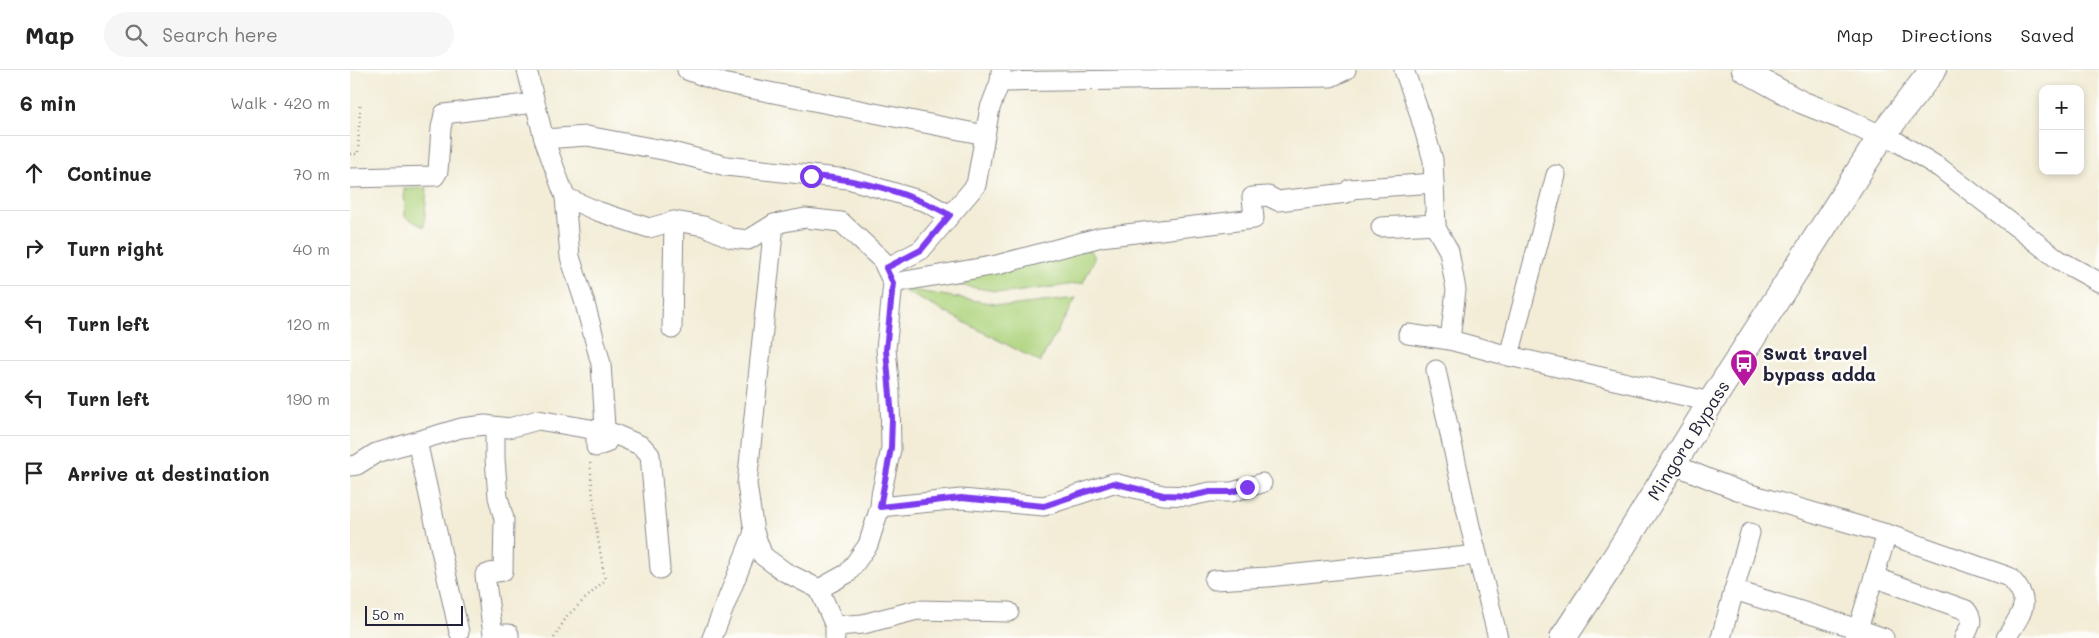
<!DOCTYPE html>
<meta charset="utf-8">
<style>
:root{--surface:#fff;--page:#f6f6f6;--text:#222;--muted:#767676;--line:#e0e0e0}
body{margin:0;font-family:Mali,sans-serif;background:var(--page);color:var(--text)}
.controls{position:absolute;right:15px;top:15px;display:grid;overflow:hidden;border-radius:10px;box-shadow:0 2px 8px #0003}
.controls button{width:45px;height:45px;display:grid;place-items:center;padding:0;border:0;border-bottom:1px solid var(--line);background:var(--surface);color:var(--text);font:25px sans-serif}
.scale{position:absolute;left:15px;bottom:12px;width:98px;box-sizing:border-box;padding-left:5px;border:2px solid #22223b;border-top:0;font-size:14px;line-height:18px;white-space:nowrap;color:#22223b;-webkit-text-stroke:4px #fdfcf7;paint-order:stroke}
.stop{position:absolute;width:15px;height:15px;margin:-11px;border:4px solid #7c3aed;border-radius:50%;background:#fff}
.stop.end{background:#7c3aed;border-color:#fff;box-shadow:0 1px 5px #0008}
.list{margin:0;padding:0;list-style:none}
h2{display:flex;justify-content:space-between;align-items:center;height:65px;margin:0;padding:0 20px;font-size:21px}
h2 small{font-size:16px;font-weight:400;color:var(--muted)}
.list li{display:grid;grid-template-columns:32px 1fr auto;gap:15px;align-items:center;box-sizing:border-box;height:75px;padding:0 20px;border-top:1px solid var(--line)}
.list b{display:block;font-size:19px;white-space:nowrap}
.list em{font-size:16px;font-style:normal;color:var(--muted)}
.icon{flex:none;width:28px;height:28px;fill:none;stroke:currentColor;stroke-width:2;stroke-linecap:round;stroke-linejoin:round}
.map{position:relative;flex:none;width:1749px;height:568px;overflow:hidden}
header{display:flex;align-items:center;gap:30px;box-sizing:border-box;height:70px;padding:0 25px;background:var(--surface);border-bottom:1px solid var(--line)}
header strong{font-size:24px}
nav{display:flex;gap:28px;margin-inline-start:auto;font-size:18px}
.search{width:350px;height:45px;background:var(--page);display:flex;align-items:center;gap:12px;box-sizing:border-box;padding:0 18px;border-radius:28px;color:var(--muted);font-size:19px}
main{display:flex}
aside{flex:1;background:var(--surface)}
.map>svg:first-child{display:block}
.green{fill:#add37c;stroke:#687a5c}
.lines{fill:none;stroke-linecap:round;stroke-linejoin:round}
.minor-casing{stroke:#8a8889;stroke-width:21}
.major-casing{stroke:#8a8889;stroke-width:24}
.highway-casing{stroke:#8a8889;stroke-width:28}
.path{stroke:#8a8889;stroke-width:2.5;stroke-dasharray:1 4;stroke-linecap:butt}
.minor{stroke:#fff;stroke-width:19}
.major{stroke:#fff;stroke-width:22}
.highway{stroke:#fff;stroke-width:26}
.route{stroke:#7c3aed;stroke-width:6}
.labels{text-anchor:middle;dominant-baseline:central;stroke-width:5;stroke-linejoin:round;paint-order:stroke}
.poi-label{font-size:18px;font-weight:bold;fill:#22223b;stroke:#fdfcf7;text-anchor:start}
.street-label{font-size:18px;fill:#22223b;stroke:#fdfcf7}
</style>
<header>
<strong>Map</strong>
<div class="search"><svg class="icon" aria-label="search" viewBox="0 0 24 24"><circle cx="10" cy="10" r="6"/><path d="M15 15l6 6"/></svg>Search here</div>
<nav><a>Map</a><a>Directions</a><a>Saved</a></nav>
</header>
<main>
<aside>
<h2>6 min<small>Walk · 420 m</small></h2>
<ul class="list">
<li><svg class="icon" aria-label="ahead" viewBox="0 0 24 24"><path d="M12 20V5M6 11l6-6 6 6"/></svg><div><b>Continue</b></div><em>70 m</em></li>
<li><svg class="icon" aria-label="right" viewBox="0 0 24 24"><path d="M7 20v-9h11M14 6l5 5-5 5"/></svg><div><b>Turn right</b></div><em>40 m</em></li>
<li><svg class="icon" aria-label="left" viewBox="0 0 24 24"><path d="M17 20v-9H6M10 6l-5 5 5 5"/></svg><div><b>Turn left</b></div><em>120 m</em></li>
<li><svg class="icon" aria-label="left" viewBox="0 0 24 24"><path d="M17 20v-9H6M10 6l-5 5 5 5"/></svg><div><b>Turn left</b></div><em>190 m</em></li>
<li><svg class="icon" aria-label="arrive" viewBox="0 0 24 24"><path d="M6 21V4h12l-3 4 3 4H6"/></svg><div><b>Arrive at destination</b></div></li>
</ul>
</aside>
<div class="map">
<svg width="1749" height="568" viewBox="0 0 1749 568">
<rect width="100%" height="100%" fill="#fdfcf7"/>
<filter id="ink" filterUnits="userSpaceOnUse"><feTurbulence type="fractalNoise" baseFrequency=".02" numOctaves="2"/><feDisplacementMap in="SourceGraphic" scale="10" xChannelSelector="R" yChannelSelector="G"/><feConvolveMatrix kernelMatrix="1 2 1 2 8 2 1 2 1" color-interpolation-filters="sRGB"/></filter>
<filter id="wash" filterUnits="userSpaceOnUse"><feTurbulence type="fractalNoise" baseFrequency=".0096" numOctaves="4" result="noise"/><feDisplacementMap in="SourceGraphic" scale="20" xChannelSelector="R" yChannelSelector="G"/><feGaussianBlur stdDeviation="1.12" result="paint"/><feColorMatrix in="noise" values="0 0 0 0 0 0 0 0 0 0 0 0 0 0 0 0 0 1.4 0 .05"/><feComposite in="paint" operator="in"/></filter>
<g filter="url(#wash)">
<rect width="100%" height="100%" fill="#f3edd7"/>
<!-- green -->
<g class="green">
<path d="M77,118L74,157L55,147L54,119Z"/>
<path d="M741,180L745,188L733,213L657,223L578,210Z"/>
<path d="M549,218L658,236L726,228L690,292Z"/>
</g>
</g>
<g filter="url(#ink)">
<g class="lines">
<!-- minor casing -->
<g class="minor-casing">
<g id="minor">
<path d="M177,0L194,69L215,127L220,187L234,230L251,294L256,373"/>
<path d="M337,0L373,13L635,65"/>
<path d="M1054,0L1068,39L1083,90L1086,158L1099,181L1106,220L1100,270L1058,264"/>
<path d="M650,12L981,7L996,0"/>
<path d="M1531,67L1541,68L1590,98L1709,190L1749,212"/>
<path d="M194,69L237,66L318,81L376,96L498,109L576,132L600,145"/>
<path d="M0,108L85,106L88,101L91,58L94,44L184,33"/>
<path d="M215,127L247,141L299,158L324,151L354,156L381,168L398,170L424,154L455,148L491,152L532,190L543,213L536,279L540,322L541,379L531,425L530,437L518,475L498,503L469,519"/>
<path d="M424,154L397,414L404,462L413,486L435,502L469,519L485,556V568"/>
<path d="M1031,157L1086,154"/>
<path d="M536,198L571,180L626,115L640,38L650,12L651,1"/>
<path d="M543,213L647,195L751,167L904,149L902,127L918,126L928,131L997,123L1000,119L1084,113"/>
<path d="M322,259L324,151"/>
<path d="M1100,270L1159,286L1361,332"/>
<path d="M1159,286L1206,105"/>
<path d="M1086,300L1120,456L1148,568"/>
<path d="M145,357V389L148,427L154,449L153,501L140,503L135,505L143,564H159V568"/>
<path d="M67,371L109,562"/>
<path d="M1322,394L1387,420L1537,464L1659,507C1684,532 1672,542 1656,568"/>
<path d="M0,396L7,395L26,383L111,358L135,355L159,358L188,350L246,360V377L256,373L262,363L292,376L300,385L310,499"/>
<path d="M530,437L611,429L694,436L763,413L813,425L841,426L860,422H882L912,413"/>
<path d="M1400,463L1384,520L1508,559L1505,568"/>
<path d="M1524,507L1616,540C1625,551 1620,556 1614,568"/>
<path d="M864,510L918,507L1127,485"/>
<path d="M485,556L513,554L567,540L659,542"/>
<path d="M362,568L404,462"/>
<path d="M1371,568L1384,520"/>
<path d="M1534,568L1508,559L1537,464"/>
</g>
</g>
<!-- major casing -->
<g class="major-casing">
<path id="major" d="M1393,0L1451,32L1494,49L1531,67"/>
</g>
<!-- highway casing -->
<g class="highway-casing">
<path id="highway" d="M1213,568L1264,490L1361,332L1531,67L1583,0"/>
</g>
<!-- path -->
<g class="path">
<path d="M0,84H8L10,34"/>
<path d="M204,568L217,546L255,510L245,451L240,391"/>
</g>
<!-- minor -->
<use href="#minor" class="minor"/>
<!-- major -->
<use href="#major" class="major"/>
<!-- highway -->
<use href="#highway" class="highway"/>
</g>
</g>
<g class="lines" filter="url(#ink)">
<!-- route -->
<path class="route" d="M461,106C510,109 557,122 600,145L571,180L536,198L543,213L536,280L542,348L541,378L530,437L611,428L694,436L763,413L813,425L841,426L860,422H882L897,417"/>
</g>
<!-- icons -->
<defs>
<g id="bus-pin" transform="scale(1.4375)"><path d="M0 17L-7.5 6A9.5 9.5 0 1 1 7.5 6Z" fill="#b5179e" stroke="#fdfcf7"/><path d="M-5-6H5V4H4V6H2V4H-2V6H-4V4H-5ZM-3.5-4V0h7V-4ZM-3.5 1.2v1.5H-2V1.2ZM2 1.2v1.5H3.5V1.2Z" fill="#fff"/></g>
</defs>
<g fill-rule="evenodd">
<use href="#bus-pin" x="1394" y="293"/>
</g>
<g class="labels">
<!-- poi labels -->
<g class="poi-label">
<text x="1413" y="283">Swat travel<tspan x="1413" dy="21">bypass adda</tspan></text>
</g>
<!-- street labels -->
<g class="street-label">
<text transform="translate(1338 370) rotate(-58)">Mingora Bypass</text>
</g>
</g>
</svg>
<div class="controls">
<button>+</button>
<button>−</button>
</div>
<div class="scale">50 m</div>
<div class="stop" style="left:461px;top:106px"></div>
<div class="stop end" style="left:897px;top:417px"></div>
</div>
</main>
